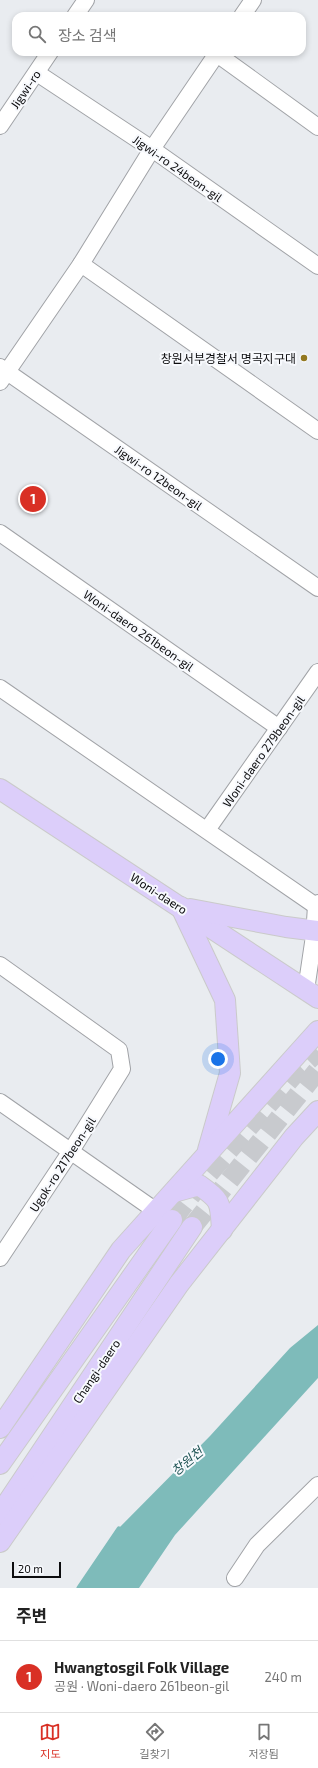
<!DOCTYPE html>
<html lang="ko">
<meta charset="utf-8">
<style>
:root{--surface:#fff;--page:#f2f2f2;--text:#222;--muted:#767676;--line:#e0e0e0;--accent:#d93025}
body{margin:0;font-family:"Exo 2","Noto Sans KR",sans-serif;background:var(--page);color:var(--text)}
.scale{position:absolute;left:12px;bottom:10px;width:49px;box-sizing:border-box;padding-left:4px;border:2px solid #0c0c0e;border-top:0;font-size:11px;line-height:14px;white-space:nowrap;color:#0c0c0e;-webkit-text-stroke:3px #f7f9fd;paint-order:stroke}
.you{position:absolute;left:218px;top:1059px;width:14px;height:14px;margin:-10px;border:3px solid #fff;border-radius:50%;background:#1a73e8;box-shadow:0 0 0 6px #1a73e833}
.badge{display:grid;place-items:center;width:26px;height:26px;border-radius:50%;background:var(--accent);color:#fff;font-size:13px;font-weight:700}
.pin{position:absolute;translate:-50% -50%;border:2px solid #fff;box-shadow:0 1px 4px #0006}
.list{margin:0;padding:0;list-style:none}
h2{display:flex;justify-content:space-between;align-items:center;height:52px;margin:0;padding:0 16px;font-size:17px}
h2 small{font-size:13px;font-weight:400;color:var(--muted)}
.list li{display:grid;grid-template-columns:26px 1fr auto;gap:12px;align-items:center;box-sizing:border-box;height:72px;padding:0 16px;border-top:1px solid var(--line)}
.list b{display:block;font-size:15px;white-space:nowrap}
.list p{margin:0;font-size:13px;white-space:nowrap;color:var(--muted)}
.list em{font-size:13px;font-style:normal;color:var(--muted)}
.icon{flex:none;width:22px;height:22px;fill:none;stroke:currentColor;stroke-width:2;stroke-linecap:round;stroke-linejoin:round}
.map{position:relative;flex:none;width:318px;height:1588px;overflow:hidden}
.search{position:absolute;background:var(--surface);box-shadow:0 2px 6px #0003;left:12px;right:12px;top:12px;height:44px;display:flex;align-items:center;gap:10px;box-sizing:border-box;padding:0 14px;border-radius:12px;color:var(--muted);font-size:15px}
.sheet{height:124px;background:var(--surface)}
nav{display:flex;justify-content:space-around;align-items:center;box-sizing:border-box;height:56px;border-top:1px solid var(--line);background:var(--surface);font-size:11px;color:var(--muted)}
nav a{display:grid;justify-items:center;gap:2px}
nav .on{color:var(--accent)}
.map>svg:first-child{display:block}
.water{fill:#7ebbba}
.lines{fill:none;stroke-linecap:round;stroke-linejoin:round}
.stream{stroke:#7ebbba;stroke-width:5}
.major-tunnel{stroke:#c8cace;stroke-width:20;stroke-dasharray:20 10;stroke-linecap:butt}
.minor-casing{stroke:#a1a3a7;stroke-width:18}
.major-casing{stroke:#cacaca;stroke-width:22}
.minor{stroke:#fff;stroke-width:16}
.major{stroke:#dccefa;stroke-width:20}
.poi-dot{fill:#93781f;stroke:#f7f9fd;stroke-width:1.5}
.labels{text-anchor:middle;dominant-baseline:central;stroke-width:4;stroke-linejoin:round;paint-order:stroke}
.street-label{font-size:12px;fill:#0c0c0e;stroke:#f7f9fd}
.poi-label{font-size:12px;fill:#0c0c0e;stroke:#f7f9fd;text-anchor:end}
.water-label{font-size:13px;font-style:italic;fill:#1e5353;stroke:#f7f9fd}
</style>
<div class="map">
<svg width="318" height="1588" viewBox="0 0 318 1588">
<rect width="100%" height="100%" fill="#e9ecf0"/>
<!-- water -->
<path class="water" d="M318,1325V1378L175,1535L139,1588H79L117,1530L210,1436L290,1348Z"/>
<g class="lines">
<!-- stream -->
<path class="stream" d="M79,1588L119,1529"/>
<!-- major-tunnel -->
<g class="major-tunnel">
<path d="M172,1220L199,1185L298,1070L318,1051"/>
<path d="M192,1227L318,1070"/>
</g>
<!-- minor casing -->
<g class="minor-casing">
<g id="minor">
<path d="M75,16L86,0"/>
<path d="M242,16L253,0"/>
<path d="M217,54L318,127"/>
<path d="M37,73L152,149L318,266"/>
<path d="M0,126L50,52"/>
<path d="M81,264L318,431"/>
<path d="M0,367L318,588"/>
<path d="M0,382L81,264L152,149L218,52"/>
<path d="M0,533L279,728"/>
<path d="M0,688L316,906"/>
<path d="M207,830L318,672"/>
<path d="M0,965L119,1050L122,1069L71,1151L0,1258"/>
<path d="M306,990L314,936L316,906L318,903"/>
<path d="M0,1102L156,1211"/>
<path d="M235,1578L257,1545L318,1485"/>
</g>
</g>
<!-- major casing -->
<g class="major-casing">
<g id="major">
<path d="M0,789L318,998"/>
<path d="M181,907L225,1000L230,1073L208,1150"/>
<path d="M190,909L286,927L318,931"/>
<path d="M174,1192L199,1185C222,1201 220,1202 222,1230"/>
<path d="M0,1428L121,1250L318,1031"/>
<path d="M0,1464L172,1220"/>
<path d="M0,1514L192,1227"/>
<path d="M0,1542L179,1284L294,1137L318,1111"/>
</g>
</g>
<!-- minor -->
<use href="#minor" class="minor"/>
<!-- major -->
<use href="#major" class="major"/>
</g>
<!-- markers -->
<circle class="poi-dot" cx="304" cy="358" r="4"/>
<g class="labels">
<!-- street labels -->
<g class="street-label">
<text transform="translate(25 89) rotate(-56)">Jigwi-ro</text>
<text transform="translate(178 168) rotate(35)">Jigwi-ro 24beon-gil</text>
<text transform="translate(159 477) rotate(35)">Jigwi-ro 12beon-gil</text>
<text transform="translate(139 630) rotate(35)">Woni-daero 261beon-gil</text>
<text transform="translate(263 751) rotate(-55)">Woni-daero 279beon-gil</text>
<text transform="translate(159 893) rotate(33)">Woni-daero</text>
<text transform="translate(62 1164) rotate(-57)">Ugok-ro 217beon-gil</text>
<text transform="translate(96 1371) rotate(-56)">Changi-daero</text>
</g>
<!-- poi labels -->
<g class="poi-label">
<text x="296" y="358">창원서부경찰서 명곡지구대</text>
</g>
<!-- water labels -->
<g class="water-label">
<text transform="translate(187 1461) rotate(-39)">창원천</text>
</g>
</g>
</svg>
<div class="scale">20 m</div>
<div class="you"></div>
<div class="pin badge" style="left:33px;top:499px">1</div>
<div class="search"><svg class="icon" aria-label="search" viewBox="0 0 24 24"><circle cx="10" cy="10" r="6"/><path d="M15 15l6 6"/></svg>장소 검색</div>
</div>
<section class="sheet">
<h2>주변<small></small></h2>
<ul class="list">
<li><span class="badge">1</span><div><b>Hwangtosgil Folk Village</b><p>공원 · Woni-daero 261beon-gil</p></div><em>240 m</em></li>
</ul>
</section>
<nav>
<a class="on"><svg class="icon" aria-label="map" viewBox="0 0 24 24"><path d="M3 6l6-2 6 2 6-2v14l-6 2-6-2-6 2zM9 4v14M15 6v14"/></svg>지도</a>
<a><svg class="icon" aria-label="directions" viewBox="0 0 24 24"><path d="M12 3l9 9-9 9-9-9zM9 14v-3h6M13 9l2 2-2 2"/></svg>길찾기</a>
<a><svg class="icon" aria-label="saved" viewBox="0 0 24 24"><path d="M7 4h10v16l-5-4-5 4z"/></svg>저장됨</a>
</nav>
